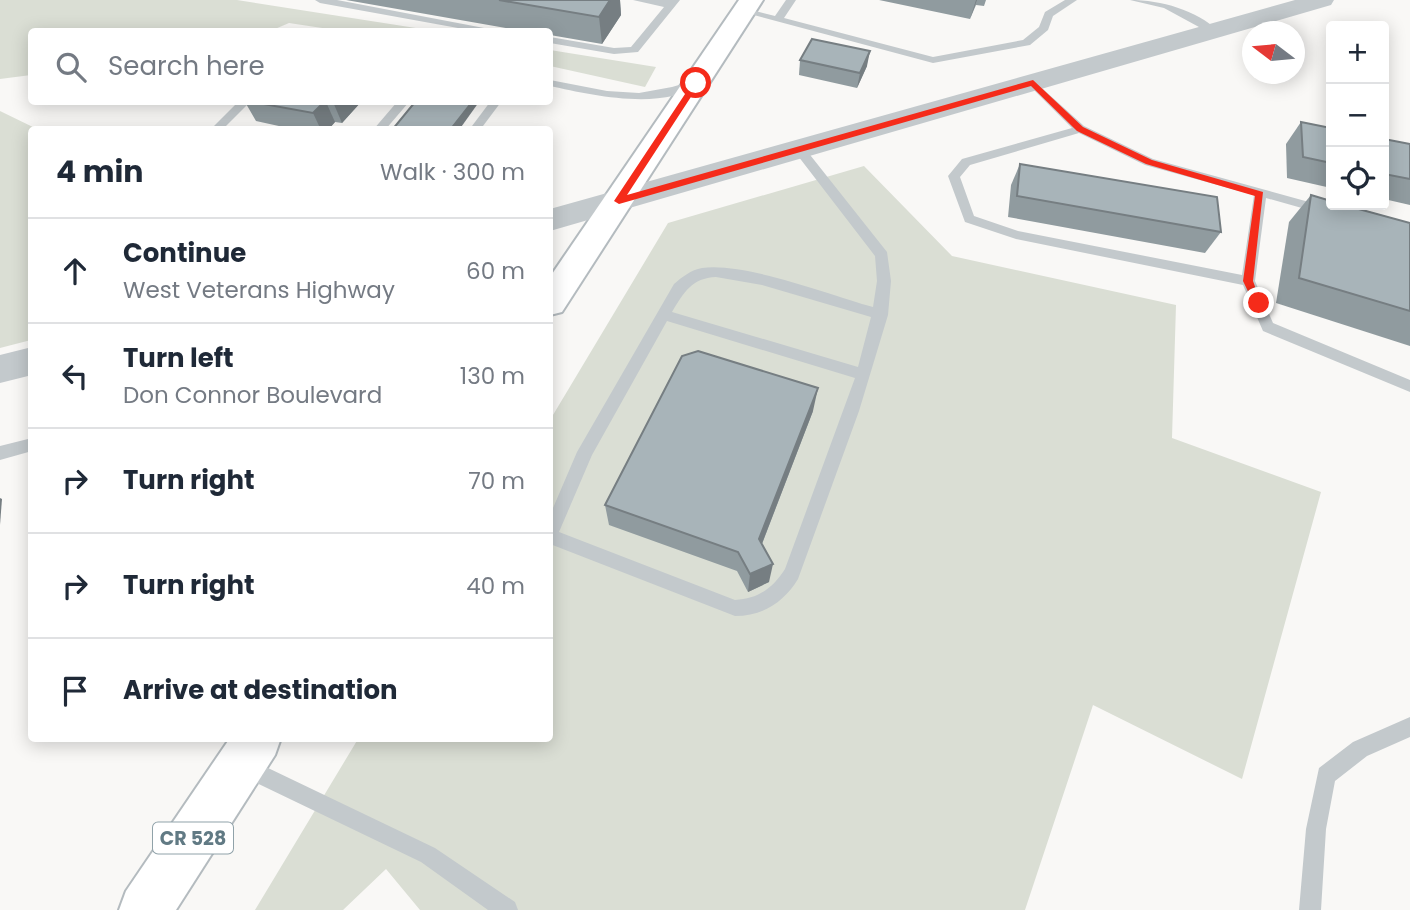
<!DOCTYPE html>
<meta charset="utf-8">
<style>
:root{--surface:#fff;--page:#f6f6f7;--text:#1f2937;--muted:#747a83;--line:#e0e1e3}
body{margin:0;font-family:Poppins,sans-serif;background:var(--page);color:var(--text)}
.controls{position:absolute;right:21px;top:21px;display:grid;overflow:hidden;border-radius:7px;box-shadow:0 4px 18px #0003}
.controls button{width:63px;height:63px;display:grid;place-items:center;padding:0;border:0;border-bottom:2px solid var(--line);background:var(--surface);color:var(--text);font:35px sans-serif}
.compass{position:absolute;left:1242px;top:21px;width:63px;height:63px;border-radius:50%;background:var(--surface);box-shadow:0 4px 18px #0003;rotate:286deg}
.stop{position:absolute;width:21px;height:21px;margin:-16px;border:5px solid #f52b1a;border-radius:50%;background:#fff}
.stop.end{background:#f52b1a;border-color:#fff;box-shadow:0 2px 7px #0008}
.list{margin:0;padding:0;list-style:none}
h2{display:flex;justify-content:space-between;align-items:center;height:91px;margin:0;padding:0 28px;font-size:30px}
h2 small{font-size:23px;font-weight:400;color:var(--muted)}
.list li{display:grid;grid-template-columns:46px 1fr auto;gap:21px;align-items:center;box-sizing:border-box;height:105px;padding:0 28px;border-top:2px solid var(--line)}
.list b{display:block;font-size:26px;white-space:nowrap}
.list p{margin:0;font-size:23px;white-space:nowrap;color:var(--muted)}
.list em{font-size:23px;font-style:normal;color:var(--muted)}
.icon{flex:none;width:38px;height:38px;fill:none;stroke:currentColor;stroke-width:2;stroke-linecap:round;stroke-linejoin:round}
.map{position:relative;flex:none;width:1410px;height:910px;overflow:hidden}
.search{position:absolute;background:var(--surface);box-shadow:0 4px 18px #0003;left:28px;top:28px;width:525px;height:77px;display:flex;align-items:center;gap:18px;box-sizing:border-box;padding:0 24px;border-radius:7px;color:var(--muted);font-size:26px}
.panel{position:absolute;background:var(--surface);box-shadow:0 4px 18px #0003;left:28px;top:126px;width:525px;height:616px;border-radius:7px}
.map>svg:first-child{display:block}
.green{fill:#daded4}
.lines{fill:none;stroke-linecap:round;stroke-linejoin:round}
.primary-casing{stroke:#b4bbbf;stroke-width:4}
.service{fill:#c3c9cc;fill-rule:evenodd}
.tertiary{fill:#c3c9cc;fill-rule:evenodd}
.primary{fill:#fff;fill-rule:evenodd}
.wall{fill:#909b9f}
.shaded-wall{fill:#767e82}
.building{fill:#a8b4b9;stroke:#767e82;stroke-width:2}
.route{fill:#f52b1a}
.labels{text-anchor:middle;dominant-baseline:central;stroke-width:7;stroke-linejoin:round;paint-order:stroke}
.shield{fill:#fff;stroke:#90a2a9;stroke-width:2}
.shield-label{font-size:19px;font-weight:bold;fill:#617a84}
</style>
<div class="map">
<svg width="1410" height="910" viewBox="0 0 1410 910">
<rect width="100%" height="100%" fill="#f9f8f6"/>
<!-- green -->
<g class="green">
<path d="M0,0H237L435,31H342L289,23L268,32H32L31,75L0,79Z"/>
<path d="M550,50L656,67L645,87L550,66Z"/>
<path d="M0,111L37,129L32,130L31,340L0,348Z"/>
<path d="M864,166L952,256L1176,305L1172,438L1321,492L1242,779L1093,705L1025,910H420L386,869L343,910H255L358,739L550,738V420L668,223Z"/>
</g>
<g class="lines">
<!-- primary casing -->
<g class="primary-casing">
<g id="primary">
<path d="M739,0H763L562,312L550,315V277Z"/>
<path d="M230,738H281L275,755L176,910H119L126,891Z"/>
</g>
</g>
<!-- service -->
<g class="service">
<path d="M315,0H337L505,32H480L320,3Z"/>
<path d="M633,0H680L638,52L614,54L550,43V37L614,48L631,47L664,7Z"/>
<path d="M786,0H796L784,18L933,57L1023,40L1039,27L1045,12L1065,0H1077L1053,16L1048,30L1030,45L933,63L739,11L744,8L775,16Z"/>
<path d="M1130,0C1162,0 1195,10 1219,31L1210,33L1164,8Z"/>
<path d="M550,80L607,91L639,93L672,87L696,80L701,83C664,112 592,95 550,86Z"/>
<path d="M1033,80L1084,126L1153,159L1327,207L1329,210L1323,214L1266,198L1255,281L1273,323L1410,380V392L1263,331L1243,285L1016,239L965,222L948,176L962,159L1072,128L1029,85L1028,83ZM1079,133L1145,165L1254,195L1242,275L1018,231L974,216L960,177L970,165Z"/>
<path d="M238,102H250L222,130H210Z"/>
<path d="M397,102H409L385,130H373Z"/>
<path d="M490,102H501L480,130H469Z"/>
<path d="M799,145L803,146L887,252L891,281L888,315L859,411L798,579C784,602 763,616 735,616L550,544V515L577,452L674,284C682,277 691,270 702,268C745,262 830,295 873,307L877,281L875,256L795,152V146ZM716,277L762,285L871,317L858,367L672,312C684,292 692,278 716,277ZM667,321L855,378L785,569C773,588 758,599 735,600L559,532L592,455Z"/>
<path d="M32,438V451L0,460V446Z"/>
<path d="M1410,717V737L1367,756L1335,781L1326,829L1321,910H1299L1306,829L1319,768L1353,742Z"/>
<path d="M243,756L435,848L515,902L518,910H488L421,862L236,773L233,766L236,759Z"/>
</g>
<!-- tertiary -->
<g class="tertiary">
<path d="M1295,0H1334L1331,5L550,231V209Z"/>
<path d="M32,347V375L0,383V355Z"/>
</g>
<!-- primary -->
<use href="#primary" class="primary"/>
</g>
<!-- wall -->
<g class="wall">
<path d="M346,0H620L621,15L602,44L550,35V32H529Z"/>
<path d="M879,0H986L984,6L976,5L970,19Z"/>
<path d="M800,60L867,66L857,88L799,75Z"/>
<path d="M245,102H361L342,123L335,122L328,130H297L256,121Z"/>
<path d="M1301,122L1331,128V188L1287,178L1286,144Z"/>
<path d="M1384,139L1410,144V205L1384,199Z"/>
<path d="M1020,164L1221,232L1205,253L1008,217L1011,185Z"/>
<path d="M1311,195L1410,223V346L1276,303L1289,222Z"/>
<path d="M813,411L762,544L769,582L748,592L737,571L609,525L605,505Z"/>
</g>
<!-- shaded-wall -->
<g class="shaded-wall">
<path d="M610,0H620L621,15L602,44L599,17Z"/>
<path d="M976,0H977L970,19Z"/>
<path d="M870,51L867,66L857,88L860,73Z"/>
<path d="M324,102H326L335,122L328,130H321L313,113Z"/>
<path d="M333,102H361L342,123Z"/>
<path d="M472,102H479L459,130H450Z"/>
<path d="M818,388L813,411L756,559L759,539Z"/>
<path d="M0,498L2,499L0,525Z"/>
<path d="M773,564L769,582L748,592L750,574Z"/>
</g>
<!-- building -->
<g class="building">
<path d="M499,0H610L599,17Z"/>
<path d="M812,39L870,51L860,73L800,60Z"/>
<path d="M253,102H324L313,113Z"/>
<path d="M415,102H472L450,130H392Z"/>
<path d="M1301,122L1331,128V163L1303,157Z"/>
<path d="M1384,139L1410,144V179L1384,174Z"/>
<path d="M1020,164L1217,197L1221,232L1017,196Z"/>
<path d="M1311,195L1331,201V205H1344L1410,223V311L1299,278Z"/>
<path d="M698,351L818,388L759,539L773,564L750,574L738,552L605,505L682,356Z"/>
</g>
<!-- route -->
<path class="route" d="M1033,80L1083,127L1152,160L1263,192L1253,281L1262,306H1255L1243,281L1255,196L1146,164L1077,131L1031,86L619,204L614,201L693,82L700,83L627,195Z"/>
<g class="labels">
<!-- shield labels -->
<rect class="shield" x="153" y="822.5" width="80" height="31" rx="5"/>
<g class="shield-label">
<text x="193" y="838">CR 528</text>
</g>
</g>
</svg>
<div class="controls">
<button>+</button>
<button>−</button>
<button><svg class="icon" aria-label="locate" viewBox="0 0 24 24"><circle cx="12" cy="12" r="6"/><path d="M12 2v4M12 18v4M2 12h4M18 12h4"/></svg></button>
</div>
<svg class="compass" viewBox="-18 -18 36 36"><path d="M0-13l5 13h-10z" fill="#e53935"/><path d="M0 13l5-13h-10z" fill="#747a83"/></svg>
<div class="stop" style="left:696px;top:83px"></div>
<div class="stop end" style="left:1259px;top:303px"></div>
<div class="search"><svg class="icon" aria-label="search" viewBox="0 0 24 24"><circle cx="10" cy="10" r="6"/><path d="M15 15l6 6"/></svg>Search here</div>
<section class="panel">
<h2>4 min<small>Walk · 300 m</small></h2>
<ul class="list">
<li><svg class="icon" aria-label="ahead" viewBox="0 0 24 24"><path d="M12 20V5M6 11l6-6 6 6"/></svg><div><b>Continue</b><p>West Veterans Highway</p></div><em>60 m</em></li>
<li><svg class="icon" aria-label="left" viewBox="0 0 24 24"><path d="M17 20v-9H6M10 6l-5 5 5 5"/></svg><div><b>Turn left</b><p>Don Connor Boulevard</p></div><em>130 m</em></li>
<li><svg class="icon" aria-label="right" viewBox="0 0 24 24"><path d="M7 20v-9h11M14 6l5 5-5 5"/></svg><div><b>Turn right</b></div><em>70 m</em></li>
<li><svg class="icon" aria-label="right" viewBox="0 0 24 24"><path d="M7 20v-9h11M14 6l5 5-5 5"/></svg><div><b>Turn right</b></div><em>40 m</em></li>
<li><svg class="icon" aria-label="arrive" viewBox="0 0 24 24"><path d="M6 21V4h12l-3 4 3 4H6"/></svg><div><b>Arrive at destination</b></div></li>
</ul>
</section>
</div>
